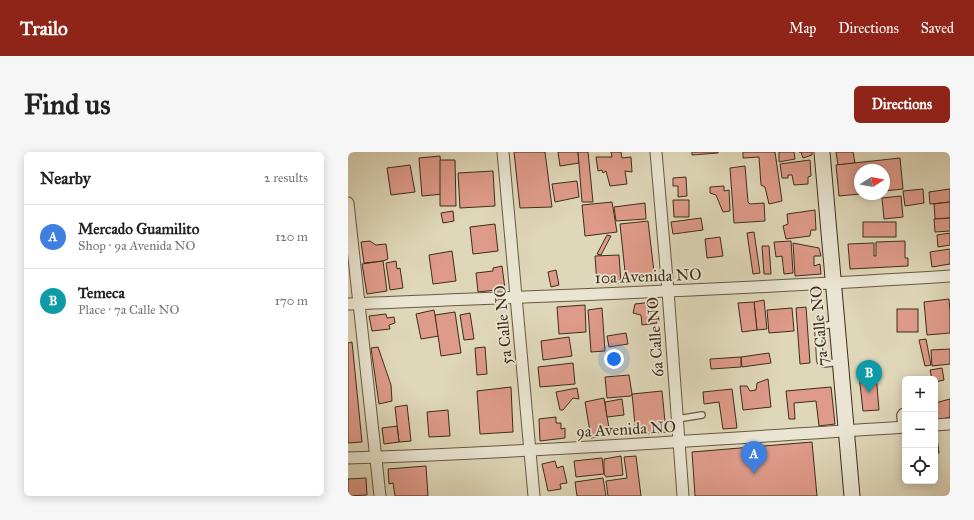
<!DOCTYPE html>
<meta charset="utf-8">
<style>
:root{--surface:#fff;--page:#f6f6f6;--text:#222;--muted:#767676;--line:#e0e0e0;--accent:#8f2418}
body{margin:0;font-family:"IM FELL Great Primer",serif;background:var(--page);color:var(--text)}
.controls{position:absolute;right:12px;bottom:12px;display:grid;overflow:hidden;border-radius:6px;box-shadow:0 2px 10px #0003}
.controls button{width:36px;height:36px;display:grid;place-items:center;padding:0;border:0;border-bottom:1px solid var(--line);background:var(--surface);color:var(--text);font:20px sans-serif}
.compass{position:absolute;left:506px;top:12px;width:36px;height:36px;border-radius:50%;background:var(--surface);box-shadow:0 2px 10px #0003;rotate:79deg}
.you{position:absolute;left:266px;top:207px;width:14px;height:14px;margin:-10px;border:3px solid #fff;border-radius:50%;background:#1a73e8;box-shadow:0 0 0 6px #1a73e833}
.badge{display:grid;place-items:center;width:26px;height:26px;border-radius:50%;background:var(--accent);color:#fff;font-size:13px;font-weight:700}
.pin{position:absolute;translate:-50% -33px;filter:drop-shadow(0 1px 2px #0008)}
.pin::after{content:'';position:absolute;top:21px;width:14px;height:12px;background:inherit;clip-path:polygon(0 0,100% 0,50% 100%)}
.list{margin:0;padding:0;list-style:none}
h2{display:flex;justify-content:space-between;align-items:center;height:52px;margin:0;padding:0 16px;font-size:17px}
h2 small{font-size:13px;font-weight:400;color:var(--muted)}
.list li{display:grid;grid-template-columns:26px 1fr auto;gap:12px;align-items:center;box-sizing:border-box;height:64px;padding:0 16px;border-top:1px solid var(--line)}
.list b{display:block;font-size:15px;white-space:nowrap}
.list p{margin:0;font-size:13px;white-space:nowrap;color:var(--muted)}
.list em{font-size:13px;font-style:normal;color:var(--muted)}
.icon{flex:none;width:22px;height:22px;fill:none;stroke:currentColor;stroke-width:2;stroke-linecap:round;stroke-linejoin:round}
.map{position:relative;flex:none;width:602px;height:344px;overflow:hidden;border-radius:6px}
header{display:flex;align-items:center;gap:24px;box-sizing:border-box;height:56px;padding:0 20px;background:var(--accent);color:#fff}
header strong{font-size:19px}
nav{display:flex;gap:22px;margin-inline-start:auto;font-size:14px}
.intro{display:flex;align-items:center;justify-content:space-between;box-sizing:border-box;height:96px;padding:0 24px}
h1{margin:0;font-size:28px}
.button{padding:10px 18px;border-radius:6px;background:var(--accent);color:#fff;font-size:14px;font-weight:700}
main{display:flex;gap:24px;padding:0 24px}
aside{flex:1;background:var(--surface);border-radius:6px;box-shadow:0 2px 10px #0003}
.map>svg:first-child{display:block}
.building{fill:#de9a8a;stroke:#3e2d19}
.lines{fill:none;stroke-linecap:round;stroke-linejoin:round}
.lane-casing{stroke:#665841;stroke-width:8}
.street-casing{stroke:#665841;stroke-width:13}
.secondary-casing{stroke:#3e2d19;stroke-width:17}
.lane{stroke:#eae5d2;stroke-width:5.5}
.street{stroke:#eae5d2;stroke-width:11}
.secondary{stroke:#eae5d2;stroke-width:15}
.labels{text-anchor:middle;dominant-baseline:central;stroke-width:3.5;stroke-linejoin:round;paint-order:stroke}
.street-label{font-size:16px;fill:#3e2d19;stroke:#eae5d2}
</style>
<header>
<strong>Trailo</strong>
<nav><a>Map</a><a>Directions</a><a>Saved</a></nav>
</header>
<div class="intro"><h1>Find us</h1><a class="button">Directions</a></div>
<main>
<aside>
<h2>Nearby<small>2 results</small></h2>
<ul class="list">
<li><span class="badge" style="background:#3f7fe0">A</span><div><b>Mercado Guamilito</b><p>Shop · 9a Avenida NO</p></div><em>120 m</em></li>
<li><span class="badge" style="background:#0f9aa8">B</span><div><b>Temeca</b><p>Place · 7a Calle NO</p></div><em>170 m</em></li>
</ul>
</aside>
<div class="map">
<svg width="602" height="344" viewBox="0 0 602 344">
<rect width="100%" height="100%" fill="#dfd7b9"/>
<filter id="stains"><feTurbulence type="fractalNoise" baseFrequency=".005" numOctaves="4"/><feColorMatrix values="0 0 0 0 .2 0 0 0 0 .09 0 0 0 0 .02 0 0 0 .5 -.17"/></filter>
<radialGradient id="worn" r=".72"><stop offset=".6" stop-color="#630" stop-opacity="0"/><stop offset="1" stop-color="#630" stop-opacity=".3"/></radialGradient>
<!-- building -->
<g class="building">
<path d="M166,0H197L204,55L172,56Z"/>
<path d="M210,0H230L231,11L212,14Z"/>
<path d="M230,0H240L245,50H234Z"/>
<path d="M263,0H273L274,6L283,5L284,20L277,19L279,32L262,34L258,19L255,21L254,18L250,19L248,5H264Z"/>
<path d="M344,0H370V1L344,3Z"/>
<path d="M395,0H427L434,49L421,52L417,35L413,33L411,5L395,6Z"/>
<path d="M431,0H446L447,7L431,10Z"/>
<path d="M451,0H464V3L455,6L453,0Z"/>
<path d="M488,0H505L507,11L490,13Z"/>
<path d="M92,4L95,42L74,44L71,6Z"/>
<path d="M552,6L555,37L536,39V18H512V42L491,44L488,13Z"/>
<path d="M92,8H107L108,54H92Z"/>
<path d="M462,8L463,24L460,25V32L446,33L444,23H440V26H434L432,12Z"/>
<path d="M62,13L67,40L43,43L39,16Z"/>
<path d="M397,14L400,50L402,52L416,51L417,69L386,71L382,16Z"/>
<path d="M145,19L147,54L112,56L110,21Z"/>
<path d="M338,25L339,44L330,45V34H325V26Z"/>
<path d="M229,29L231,45L207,50L204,32Z"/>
<path d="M376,34V39L381,38L382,59L375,60L368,43L362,41V35Z"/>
<path d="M575,37L576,51L557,54L555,39Z"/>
<path d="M602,37V50L582,52L581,40Z"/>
<path d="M553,44L555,65L536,67L534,46Z"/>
<path d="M325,48H341V65H326Z"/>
<path d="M264,50L269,80L237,84L234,53Z"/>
<path d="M602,50V66L587,67L586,52Z"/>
<path d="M297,51L298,67L268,69L266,55Z"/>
<path d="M467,58L468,78H463L462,84L438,87L435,74L440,72L439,62Z"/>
<path d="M105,59L106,69L95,71L93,61Z"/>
<path d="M353,66L355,78L325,82L323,70Z"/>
<path d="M602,66V79L587,80L586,67Z"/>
<path d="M300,69L307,128L293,130L289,127L278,129L272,72Z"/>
<rect x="515" y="70" width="33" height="15"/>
<path d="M147,72L150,99L125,102L122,75Z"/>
<path d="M406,80L412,121L405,122L399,81Z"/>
<path d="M602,81V93L590,95L589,83Z"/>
<path d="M259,83L263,84L253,103L249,102Z"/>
<path d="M372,85L375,104L359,106L357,87Z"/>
<path d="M22,89L28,93L38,92L40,107L35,109L16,111L13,90Z"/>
<path d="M443,89L445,121L436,122L434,104L428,105L426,90Z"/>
<path d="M557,89V106H560V114L502,117L500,92L526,91V104H528V90Z"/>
<path d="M445,91L471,96L473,104H466V114L472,112L473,122L447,124Z"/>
<path d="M414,94H421L423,122H416Z"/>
<path d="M602,97V112L584,115L582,100Z"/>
<path d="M104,99L108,129L85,132L81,103Z"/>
<path d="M271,103L273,131L249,132L247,104Z"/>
<path d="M35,109L39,139L19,142L14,112Z"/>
<path d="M48,109L49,117L52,116L55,136L42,138L38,111Z"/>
<path d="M154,114L157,137L130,140L128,121L145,119V116Z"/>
<path d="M208,118L211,133L203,135L200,120Z"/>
<path d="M601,147L602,160V181L579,183L576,150Z"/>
<path d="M416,148L419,177L409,178L406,150Z"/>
<path d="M306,150L309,171L294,173L293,163L285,161L287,152Z"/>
<path d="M406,150L409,178L394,180L390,151Z"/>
<path d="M237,153L238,180L211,182L209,155Z"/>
<path d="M458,155L462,211L452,212L448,156Z"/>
<path d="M254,156L257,199L243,200L240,158Z"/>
<path d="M444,156L446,179L421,181L419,158Z"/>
<rect x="549" y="157" width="21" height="23"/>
<path d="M86,158L91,184L73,187L68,162Z"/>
<path d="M107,160L113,201L93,204L87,163Z"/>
<path d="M122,161L126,187L116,188L112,163Z"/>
<path d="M38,162L39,166L46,165L47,171L41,173L42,177L24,179L21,164Z"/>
<path d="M278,181L280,192L261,195L259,184Z"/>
<path d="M221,185L224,204L195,208L193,189Z"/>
<path d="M578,187L583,213L577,214L571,188Z"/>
<path d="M4,190L14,290L0,291V191Z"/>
<path d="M30,195L43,233L44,249L31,252L23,196Z"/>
<path d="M137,195L139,222L129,223L127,196Z"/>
<path d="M602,197V212L584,214L583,198Z"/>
<path d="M421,201L423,211L394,215L393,205Z"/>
<path d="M393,205V215L363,217L362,207Z"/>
<path d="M225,211L227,232L192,235L190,215Z"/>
<path d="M594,216L596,228L587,230V227H584L582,218Z"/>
<path d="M528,222L531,258L515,259L511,223Z"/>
<path d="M281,223L284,242L283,244L259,246L257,225Z"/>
<path d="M420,227L423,255L395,258L392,234H399L402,239L408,238L409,231Z"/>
<path d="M163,235L165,280L132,282L129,239Z"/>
<path d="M483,235L487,272L471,274L468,249L446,251L447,267H441L438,239Z"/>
<path d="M229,236L231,247L225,246L215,258H212L208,240Z"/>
<path d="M384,237L389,276L375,277L371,250L356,252L355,240Z"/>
<path d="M314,239L318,280L288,283L284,242Z"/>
<path d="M256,246L262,282L243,286L237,250Z"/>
<path d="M274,247L276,263L259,265L257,250Z"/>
<path d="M602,247V265L590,268L587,257V251Z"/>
<path d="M59,253L63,289L51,290L47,255Z"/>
<path d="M100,258L102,284L81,285L79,260Z"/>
<path d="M208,265V271H213V277L217,276V286L192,289L191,267Z"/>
<path d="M49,274L51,290L36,292L34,276Z"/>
<path d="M587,286H589L591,301L587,302Z"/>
<path d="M464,290L469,344H347L344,300Z"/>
<path d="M273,304L275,323L258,325L256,322V307Z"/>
<path d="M288,304L293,344H260L258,329L279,326L276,305Z"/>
<path d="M254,306L256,322L228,325L226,309Z"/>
<path d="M207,309L209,316L215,314L219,331L212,332L213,337L200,339L194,312Z"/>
<path d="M78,314L80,344H47L45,331L41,332L40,317Z"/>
<path d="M18,326L19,343L0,344V327Z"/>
<path d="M255,326L258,344H229L227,330Z"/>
</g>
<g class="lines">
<!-- lane casing -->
<g class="lane-casing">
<g id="lane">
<path d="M488,172L473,174L470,175V178L472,209L476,212L492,210"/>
<path d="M329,267L354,263"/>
<path d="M553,275L552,263L554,260H557"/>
</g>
</g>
<!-- street casing -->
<g class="street-casing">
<g id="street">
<path d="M155,0L186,344"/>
<path d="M308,0L320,139L335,344"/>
<path d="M0,51L32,344"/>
<path d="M0,152C201,144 401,137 602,124"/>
<path d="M587,273L602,272"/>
<path d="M0,306C186,300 371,287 557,275"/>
</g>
</g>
<!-- secondary casing -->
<g class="secondary-casing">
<path id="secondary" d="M474,0L504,344"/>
</g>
<!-- lane -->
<use href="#lane" class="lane"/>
<!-- street -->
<use href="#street" class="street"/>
<!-- secondary -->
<use href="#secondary" class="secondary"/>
</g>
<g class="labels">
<!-- street labels -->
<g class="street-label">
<text transform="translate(300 124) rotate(-2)">10a Avenida NO</text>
<text transform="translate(155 173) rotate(-95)">5a Calle NO</text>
<text transform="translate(471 174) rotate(-95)">7a Calle NO</text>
<text transform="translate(307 185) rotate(-94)">6a Calle NO</text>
<text transform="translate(278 277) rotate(-3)">9a Avenida NO</text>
</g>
</g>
<rect width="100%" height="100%" filter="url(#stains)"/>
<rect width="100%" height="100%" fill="url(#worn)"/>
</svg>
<div class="controls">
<button>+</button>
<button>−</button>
<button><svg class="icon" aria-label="locate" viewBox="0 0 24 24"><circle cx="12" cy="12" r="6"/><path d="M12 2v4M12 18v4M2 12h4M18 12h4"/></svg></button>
</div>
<svg class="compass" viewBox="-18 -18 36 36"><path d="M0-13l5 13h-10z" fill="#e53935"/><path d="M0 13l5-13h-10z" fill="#767676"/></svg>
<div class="you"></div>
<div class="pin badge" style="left:406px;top:322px;background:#3f7fe0">A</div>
<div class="pin badge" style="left:521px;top:241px;background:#0f9aa8">B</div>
</div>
</main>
